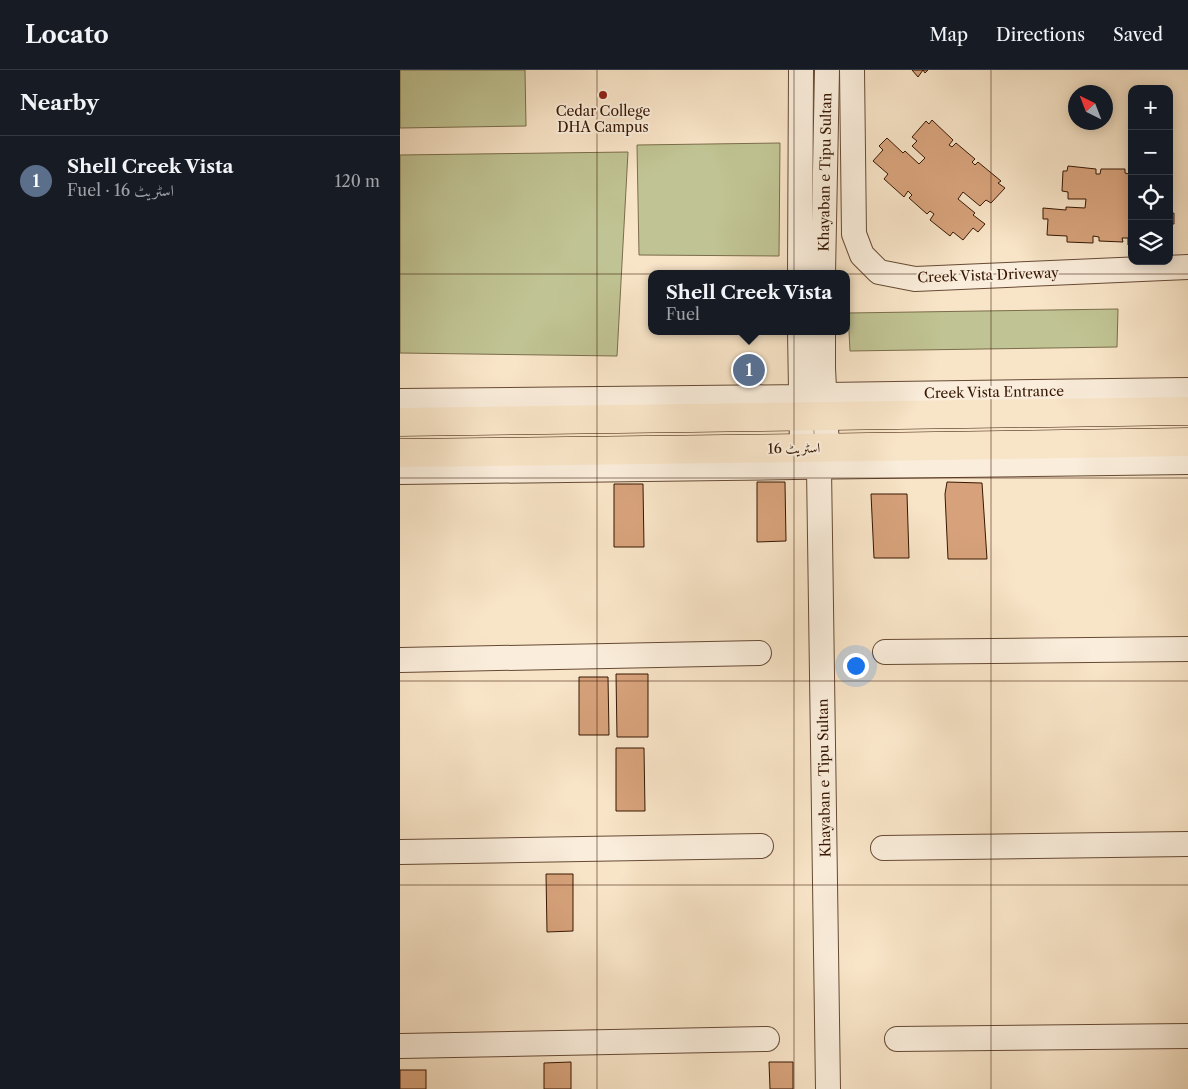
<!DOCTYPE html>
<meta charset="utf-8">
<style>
:root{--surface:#171b24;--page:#242831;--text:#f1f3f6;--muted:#9ea1a6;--line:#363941;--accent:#c59692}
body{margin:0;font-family:"Libre Caslon Text",Amiri,serif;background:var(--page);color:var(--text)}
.controls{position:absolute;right:15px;top:15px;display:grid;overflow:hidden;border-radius:10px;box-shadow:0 2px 12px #0003}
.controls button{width:45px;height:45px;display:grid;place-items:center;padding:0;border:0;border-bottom:1px solid var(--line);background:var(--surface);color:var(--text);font:25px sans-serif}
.compass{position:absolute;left:668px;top:15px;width:45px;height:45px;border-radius:50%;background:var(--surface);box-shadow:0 2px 12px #0003;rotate:318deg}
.you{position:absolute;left:455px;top:595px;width:18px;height:18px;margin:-12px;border:4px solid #fff;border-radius:50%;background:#1a73e8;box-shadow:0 0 0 8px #1a73e833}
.badge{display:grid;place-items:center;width:32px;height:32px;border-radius:50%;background:var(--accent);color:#fff;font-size:16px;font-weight:700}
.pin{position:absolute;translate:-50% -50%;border:2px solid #fff;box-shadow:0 1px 5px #0006}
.popup{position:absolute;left:248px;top:200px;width:202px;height:65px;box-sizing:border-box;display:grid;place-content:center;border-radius:10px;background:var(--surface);filter:drop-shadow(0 1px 4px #0005);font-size:16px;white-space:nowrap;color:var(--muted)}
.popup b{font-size:19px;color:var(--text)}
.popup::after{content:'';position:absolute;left:50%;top:100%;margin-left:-10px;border:10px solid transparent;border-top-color:var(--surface)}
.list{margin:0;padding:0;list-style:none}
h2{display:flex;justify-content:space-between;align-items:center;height:65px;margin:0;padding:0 20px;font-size:21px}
h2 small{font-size:16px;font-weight:400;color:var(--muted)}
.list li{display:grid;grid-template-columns:32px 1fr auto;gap:15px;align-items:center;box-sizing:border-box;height:90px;padding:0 20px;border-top:1px solid var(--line)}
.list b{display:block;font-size:19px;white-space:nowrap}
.list p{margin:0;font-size:16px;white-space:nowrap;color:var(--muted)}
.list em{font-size:16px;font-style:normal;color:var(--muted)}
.icon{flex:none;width:28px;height:28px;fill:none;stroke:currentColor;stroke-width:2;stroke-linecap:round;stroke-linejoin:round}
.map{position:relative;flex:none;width:788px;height:1019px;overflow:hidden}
header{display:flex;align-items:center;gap:30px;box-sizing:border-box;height:70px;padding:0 25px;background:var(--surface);border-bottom:1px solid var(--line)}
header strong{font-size:24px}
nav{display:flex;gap:28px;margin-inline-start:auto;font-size:18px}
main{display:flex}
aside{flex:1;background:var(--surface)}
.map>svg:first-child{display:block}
.green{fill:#c0c393;stroke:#7b6d4b}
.building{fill:#d7a27b;stroke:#361703}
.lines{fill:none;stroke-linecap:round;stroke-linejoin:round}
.minor-casing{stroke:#664a34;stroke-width:26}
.major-casing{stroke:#361703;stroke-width:29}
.minor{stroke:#faeddb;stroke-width:24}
.major{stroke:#f8e4c7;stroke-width:28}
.grid{fill:none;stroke:#361703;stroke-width:1;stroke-opacity:0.55}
.poi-dot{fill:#8f2418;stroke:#faeddb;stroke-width:2}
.labels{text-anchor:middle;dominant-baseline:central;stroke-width:4;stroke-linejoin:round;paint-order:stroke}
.poi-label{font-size:14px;fill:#361703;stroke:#faeddb}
.street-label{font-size:14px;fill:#361703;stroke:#faeddb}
</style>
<header>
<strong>Locato</strong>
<nav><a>Map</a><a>Directions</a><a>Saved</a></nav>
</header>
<main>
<aside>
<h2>Nearby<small></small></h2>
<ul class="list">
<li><span class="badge" style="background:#5c6f8a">1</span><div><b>Shell Creek Vista</b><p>Fuel · اسٹریٹ 16</p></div><em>120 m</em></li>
</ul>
</aside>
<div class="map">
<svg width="788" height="1019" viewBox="0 0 788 1019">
<rect width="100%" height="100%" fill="#f8e4c7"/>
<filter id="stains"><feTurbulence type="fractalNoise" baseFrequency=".004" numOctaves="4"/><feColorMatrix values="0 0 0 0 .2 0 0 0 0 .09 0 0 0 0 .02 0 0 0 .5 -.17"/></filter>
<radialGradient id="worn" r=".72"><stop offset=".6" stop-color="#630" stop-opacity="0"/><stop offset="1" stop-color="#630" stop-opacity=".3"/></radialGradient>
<!-- green -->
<g class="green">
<path d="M0,0H125L126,56L0,58Z"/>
<path d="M380,73L379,186L239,185L237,75Z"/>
<path d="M228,82L217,286L0,283V85Z"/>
<path d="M718,239L717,277L450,281L448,243Z"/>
</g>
<!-- building -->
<g class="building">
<path d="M512,0H528L525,3L523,0L518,7Z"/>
<path d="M532,50L553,70L549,75L552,77L556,73L575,89L572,92L575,95L578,92L601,111L598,113L605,118L591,133L586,130L580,136L563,122L558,129L575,143L573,145L585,154L578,162L573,158L563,170L553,162L550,166L530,150L534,144L530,141L527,144L509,128L512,125L508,121L504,127L484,109L488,104L473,91L483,80L479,76L487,68L503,83L505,81L519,94L525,88L512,76L517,71L512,67L526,51L529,54Z"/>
<path d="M668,96L696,99V104H700L701,99H725V103L729,104V100H732V175H728V168H722L723,172L699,171V167L693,166V173L667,172V166L647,165L648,149H643V138L666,140V137L685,138L686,129H668V122L662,121L663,101H667Z"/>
<path d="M774,143V154H769V144Z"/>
<path d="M357,412H385L386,471L357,472Z"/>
<path d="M547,412L582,413L587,489H548L545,424Z"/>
<path d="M214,414H243L244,477H214Z"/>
<path d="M471,424H507L509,488H474Z"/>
<path d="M216,604H248V667H217Z"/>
<path d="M179,607H208L209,665H179Z"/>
<path d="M216,678H244L245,741H216Z"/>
<path d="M146,804H173V861L147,862Z"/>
<path d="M171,992V1019H144V993Z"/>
<path d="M369,992H393V1019H370Z"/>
<rect x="0" y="1000" width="26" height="19"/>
</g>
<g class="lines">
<!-- minor casing -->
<g class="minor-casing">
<g id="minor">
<path d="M452,0L454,164L462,185L479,202L515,209L788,197"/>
<path d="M400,204L401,0"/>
<path d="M423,204L427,0"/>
<path d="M400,261L402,378L414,392"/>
<path d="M423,261V298L427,377L419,398L428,1019"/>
<path d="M0,331L401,327L425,325L788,320"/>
<path d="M0,402C263,398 525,396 788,392"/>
<path d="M485,582L788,579"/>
<path d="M0,590L359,583"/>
<path d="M483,778L788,774"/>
<path d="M0,782L361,776"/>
<path d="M497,969L788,966"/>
<path d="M0,976L367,969"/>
</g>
</g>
<!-- major casing -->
<g class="major-casing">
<g id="major">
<path d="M0,352L788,341"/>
<path d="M0,383L402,378L788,372"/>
</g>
</g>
<!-- minor -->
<use href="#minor" class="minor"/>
<!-- major -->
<use href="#major" class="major"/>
</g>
<!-- grid -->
<path class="grid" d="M197,0V1019M394,0V1019M591,0V1019M0,204H788M0,408H788M0,611H788M0,815H788"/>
<!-- markers -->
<circle class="poi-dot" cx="203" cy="25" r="5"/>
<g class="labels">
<!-- poi labels -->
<g class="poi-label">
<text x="203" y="41">Cedar College<tspan x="203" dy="16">DHA Campus</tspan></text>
</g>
<!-- street labels -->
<g class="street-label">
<text transform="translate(425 102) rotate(-89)">Khayaban e Tipu Sultan</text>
<text transform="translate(588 205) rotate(-2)">Creek Vista Driveway</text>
<text transform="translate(594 322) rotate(-1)">Creek Vista Entrance</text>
<text transform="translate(394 378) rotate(-1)">اسٹریٹ 16</text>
<text transform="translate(424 708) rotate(-91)">Khayaban e Tipu Sultan</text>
</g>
</g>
<rect width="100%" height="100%" filter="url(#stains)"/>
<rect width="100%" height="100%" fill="url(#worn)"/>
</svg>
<div class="controls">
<button>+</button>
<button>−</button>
<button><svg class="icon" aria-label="locate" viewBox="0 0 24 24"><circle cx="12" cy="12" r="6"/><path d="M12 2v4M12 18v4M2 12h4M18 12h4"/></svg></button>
<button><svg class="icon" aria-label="layers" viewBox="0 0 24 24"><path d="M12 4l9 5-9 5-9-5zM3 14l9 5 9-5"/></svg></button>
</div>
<svg class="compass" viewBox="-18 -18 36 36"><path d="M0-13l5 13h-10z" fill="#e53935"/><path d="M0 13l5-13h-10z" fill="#9ea1a6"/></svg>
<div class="you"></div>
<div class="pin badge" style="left:349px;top:300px;background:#5c6f8a">1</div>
<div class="popup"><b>Shell Creek Vista</b>Fuel</div>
</div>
</main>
